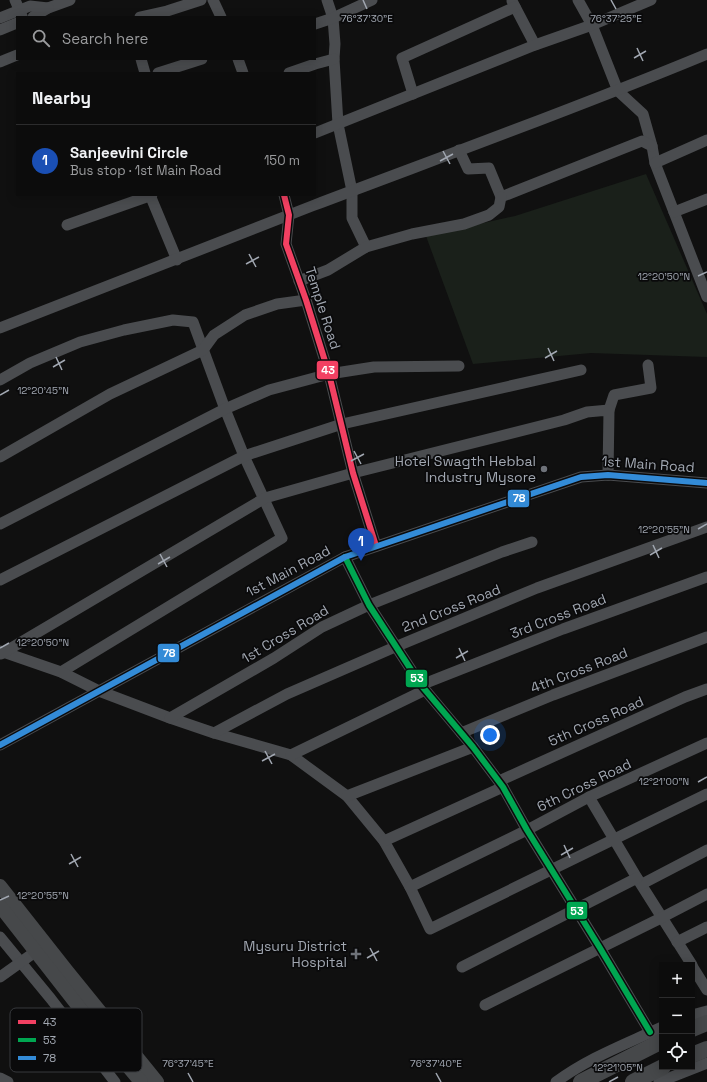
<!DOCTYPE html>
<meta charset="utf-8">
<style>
:root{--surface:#0c0c0c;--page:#1a1a1a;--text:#f1f3f6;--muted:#9a9b9d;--line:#2c2c2d;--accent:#d93025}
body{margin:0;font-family:"Space Grotesk",sans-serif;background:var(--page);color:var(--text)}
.controls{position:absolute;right:12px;bottom:12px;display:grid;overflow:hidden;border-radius:0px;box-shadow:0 2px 10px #0003}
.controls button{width:36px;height:36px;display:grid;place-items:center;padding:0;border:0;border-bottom:1px solid var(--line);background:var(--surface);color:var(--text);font:20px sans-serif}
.you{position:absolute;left:490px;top:735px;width:14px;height:14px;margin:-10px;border:3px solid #fff;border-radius:50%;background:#1a73e8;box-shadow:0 0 0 6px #1a73e833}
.badge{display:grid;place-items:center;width:26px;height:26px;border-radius:50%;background:var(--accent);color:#fff;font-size:13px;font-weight:700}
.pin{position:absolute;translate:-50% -33px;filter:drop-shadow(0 1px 2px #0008)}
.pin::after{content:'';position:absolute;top:21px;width:14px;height:12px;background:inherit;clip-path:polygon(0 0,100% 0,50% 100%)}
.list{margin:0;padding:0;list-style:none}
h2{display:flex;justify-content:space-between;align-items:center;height:52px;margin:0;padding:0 16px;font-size:17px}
h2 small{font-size:13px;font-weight:400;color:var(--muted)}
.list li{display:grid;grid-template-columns:26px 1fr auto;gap:12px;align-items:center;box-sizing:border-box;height:72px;padding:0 16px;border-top:1px solid var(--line)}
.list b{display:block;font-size:15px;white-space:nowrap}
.list p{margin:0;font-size:13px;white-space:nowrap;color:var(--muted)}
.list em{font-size:13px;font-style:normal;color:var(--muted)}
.icon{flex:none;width:22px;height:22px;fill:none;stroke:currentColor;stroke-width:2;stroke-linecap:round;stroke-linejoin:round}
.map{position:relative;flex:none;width:707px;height:1082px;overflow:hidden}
.search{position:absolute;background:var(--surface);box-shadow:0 2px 10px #0003;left:16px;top:16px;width:300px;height:44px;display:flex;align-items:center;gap:10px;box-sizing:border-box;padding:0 14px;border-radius:0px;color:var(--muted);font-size:15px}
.panel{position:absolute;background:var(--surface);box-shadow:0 2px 10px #0003;left:16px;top:72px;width:300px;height:124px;border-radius:0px}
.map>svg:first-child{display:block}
.green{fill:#1a201a}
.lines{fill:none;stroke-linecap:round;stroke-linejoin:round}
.minor{stroke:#4a4c4f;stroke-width:11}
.major{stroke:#46484a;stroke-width:14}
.highway{stroke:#46484a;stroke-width:16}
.bus-1-casing{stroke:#0a0a0b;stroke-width:9}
.bus-2-casing{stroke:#0a0a0b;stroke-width:9}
.bus-3-casing{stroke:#0a0a0b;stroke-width:9}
.bus-1{stroke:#f24062;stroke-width:6}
.bus-2{stroke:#00a651;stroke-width:6}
.bus-3{stroke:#338bd7;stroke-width:6}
.ticks{fill:none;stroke:#a1a7b1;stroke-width:1.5}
.poi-dot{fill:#6e7279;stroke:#0a0a0b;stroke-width:1.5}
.labels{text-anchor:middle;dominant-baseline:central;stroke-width:3.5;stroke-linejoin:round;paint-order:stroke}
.street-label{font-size:14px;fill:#a1a7b1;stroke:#0a0a0b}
.poi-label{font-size:14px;fill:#a1a7b1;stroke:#0a0a0b;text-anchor:end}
.key{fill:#0a0a0b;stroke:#37393d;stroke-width:1}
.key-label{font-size:11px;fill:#a1a7b1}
.ticks-label{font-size:10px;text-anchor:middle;fill:#a1a7b1;stroke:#0a0a0b;stroke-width:3.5;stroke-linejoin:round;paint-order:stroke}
.line-badge{stroke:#0a0a0b;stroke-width:1.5}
.badge-label{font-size:11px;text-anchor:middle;font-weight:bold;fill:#fff}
</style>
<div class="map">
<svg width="707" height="1082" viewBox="0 0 707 1082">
<rect width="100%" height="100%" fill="#101010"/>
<!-- green -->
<path class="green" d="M646,174L707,314V357L591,353L473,364L426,236L515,216Z"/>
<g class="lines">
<!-- minor -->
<g class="minor">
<path d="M15,0L22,16"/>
<path d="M213,0L221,17"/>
<path d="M327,0L333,18L335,44L334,59L338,124L352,191V218L366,247"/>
<path d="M578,0L592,25L618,91L643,114L652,146L655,163L707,297"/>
<path d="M512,1L535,45"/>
<path d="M33,17L48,8L70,0"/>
<path d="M140,17L167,11L201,0"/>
<path d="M0,18L30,6L48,8"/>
<path d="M315,24L333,18L372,0"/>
<path d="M0,30L17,23"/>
<path d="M141,59L145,73"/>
<path d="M238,59L243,73"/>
<path d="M0,62L17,55"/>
<path d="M158,73L202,59"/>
<path d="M289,73L315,64L334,59"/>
<path d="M413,94L402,58L515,7"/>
<path d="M315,133L535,45L592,25L651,0"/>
<path d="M459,150L468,169L489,168L501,197L642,141L652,146"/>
<path d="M655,163L707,140"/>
<path d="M150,195L177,260"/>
<path d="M284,195L289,215L286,244L306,300L329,374L353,473L376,546"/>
<path d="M674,212L707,199"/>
<path d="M67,225L152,195"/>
<path d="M299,281L328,270L366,247L412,234L464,224L489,215L499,207L501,197"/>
<path d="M0,328C104,288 208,246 312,206C444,156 577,108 707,54"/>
<path d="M0,380L30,363L80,342L124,330L173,320L193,322L225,409L244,456L282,538L61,672"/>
<path d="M609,410L614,395L651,388L648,365"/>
<path d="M0,457L110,394L203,350L214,335L245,315L277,304L306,300"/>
<path d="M0,524L225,409L269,390L329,374L374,367L459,366"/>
<path d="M345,557L369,605L421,685L473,747L503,787L527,830L600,948L650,1032"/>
<path d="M0,580L244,456L342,424L581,370"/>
<path d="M0,651L61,672L99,691L170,718L214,733L291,755L347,796L384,841L410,887L430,929L707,794"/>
<path d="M1,654L265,498L353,473L564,420L587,412L609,410L608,475"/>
<path d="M421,685L563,629L707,577"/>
<path d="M170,718L274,658L322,627L369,605L502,552L532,542"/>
<path d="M214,733L287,694L395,647L537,588L707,527"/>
<path d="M461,733L553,695L707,637"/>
<path d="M0,745L345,557L581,477L608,475L707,483"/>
<path d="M291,755L425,690"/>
<path d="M499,781L685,697L707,689"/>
<path d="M347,796L473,747"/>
<path d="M589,797L637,878L692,965"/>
<path d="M384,841L503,787"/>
<path d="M642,884L707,850"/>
<path d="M410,887L527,830L589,797L707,743"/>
<path d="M0,937L51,999L115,1082"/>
<path d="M677,942L707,927"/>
<path d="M692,966L707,990"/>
<path d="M462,967L637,878"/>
<path d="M0,977L35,952"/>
<path d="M485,1005L663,917L707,894"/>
<path d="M692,1015L707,1011"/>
<path d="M0,1078L8,1082"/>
<path d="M556,1082C588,1058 626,1044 662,1027"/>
<path d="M659,1082L707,1063"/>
</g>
<!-- major -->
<g class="major">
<path d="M0,886L67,971L157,1082"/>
<path d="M0,906L86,1016L141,1082"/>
</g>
<!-- highway -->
<g class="highway">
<path d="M692,1029L707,1023"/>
<path d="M692,1055L707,1049"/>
<path d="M581,1082L662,1041"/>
<path d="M633,1082L663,1067"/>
</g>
<!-- bus-1 casing -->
<g class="bus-1-casing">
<path id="bus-1" d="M284,195L289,215L286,244L306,300L329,374L353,473L376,546"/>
</g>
<!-- bus-2 casing -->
<g class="bus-2-casing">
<path id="bus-2" d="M345,557L369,605L421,685L473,747L503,787L527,830L600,948L650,1032"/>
</g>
<!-- bus-3 casing -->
<g class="bus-3-casing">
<path id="bus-3" d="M0,745L345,557L581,477L608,475L707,483"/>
</g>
<!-- bus-1 -->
<use href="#bus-1" class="bus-1"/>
<!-- bus-2 -->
<use href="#bus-2" class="bus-2"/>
<!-- bus-3 -->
<use href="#bus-3" class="bus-3"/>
</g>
<!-- ticks -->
<path class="ticks" d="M363,0L367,9M611,0L616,9M637,48L643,61M634,58L646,51M443,151L450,164M440,161L453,154M249,254L256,267M246,264L259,257M698,276L707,272M548,348L554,361M56,357L62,370M545,358L557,351M53,367L65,360M0,395L9,390M354,451L361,464M351,461L364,454M698,529L707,524M653,545L659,558M160,554L167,567M650,555L662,548M158,564L170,557M0,648L9,643M459,648L465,661M456,658L468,651M265,751L272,764M262,761L275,754M698,782L707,777M564,845L570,858M71,854L78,867M561,855L573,848M69,864L81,857M0,900L9,896M370,948L377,961M367,958L379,951M188,1073L193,1082M436,1073L441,1082M609,1082L618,1077"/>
<!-- markers -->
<g class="poi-dot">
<circle cx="544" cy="469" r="4"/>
<path d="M354 948h4v4h4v4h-4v4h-4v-4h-4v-4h4z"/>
</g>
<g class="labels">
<!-- street labels -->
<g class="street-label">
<text transform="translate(323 308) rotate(72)">Temple Road</text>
<text transform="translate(648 464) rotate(4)">1st Main Road</text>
<text transform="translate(288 571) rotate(-28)">1st Main Road</text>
<text transform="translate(451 608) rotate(-22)">2nd Cross Road</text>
<text transform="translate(558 616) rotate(-21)">3rd Cross Road</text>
<text transform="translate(285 634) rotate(-31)">1st Cross Road</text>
<text transform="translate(579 670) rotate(-21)">4th Cross Road</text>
<text transform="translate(596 721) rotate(-24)">5th Cross Road</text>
<text transform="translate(584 785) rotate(-26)">6th Cross Road</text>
</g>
<!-- poi labels -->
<g class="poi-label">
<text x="536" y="461">Hotel Swagth Hebbal<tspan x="536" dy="16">Industry Mysore</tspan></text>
<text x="347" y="946">Mysuru District<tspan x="347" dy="16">Hospital</tspan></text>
</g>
</g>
<!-- legend -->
<rect x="10" y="1008" width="132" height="64" rx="6" class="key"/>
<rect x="18" y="1020" width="18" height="4" fill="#f24062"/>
<rect x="18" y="1038" width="18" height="4" fill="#00a651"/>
<rect x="18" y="1056" width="18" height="4" fill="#338bd7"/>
<g class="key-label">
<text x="43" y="1026">43</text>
<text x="43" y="1044">53</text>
<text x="43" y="1062">78</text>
</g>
<g class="ticks-label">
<text x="367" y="22">76°37'30"E</text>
<text x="616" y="22">76°37'25"E</text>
<text x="664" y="280">12°20'50"N</text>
<text x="43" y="394">12°20'45"N</text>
<text x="664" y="533">12°20'55"N</text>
<text x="43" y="646">12°20'50"N</text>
<text x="664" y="785">12°21'00"N</text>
<text x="43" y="899">12°20'55"N</text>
<text x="188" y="1067">76°37'45"E</text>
<text x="436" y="1067">76°37'40"E</text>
<text x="618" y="1071">12°21'05"N</text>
</g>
<g class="line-badge">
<rect x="316" y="360" width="23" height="20" rx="4" fill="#f24062"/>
<rect x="507" y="489" width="23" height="19" rx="4" fill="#338bd7"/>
<rect x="157" y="643" width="23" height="20" rx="4" fill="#338bd7"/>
<rect x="405" y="669" width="23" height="19" rx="4" fill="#00a651"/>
<rect x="566" y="901" width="22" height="19" rx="4" fill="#00a651"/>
</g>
<g class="badge-label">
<text x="328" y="374">43</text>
<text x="519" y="502">78</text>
<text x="169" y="657">78</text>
<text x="417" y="682">53</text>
<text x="577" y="915">53</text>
</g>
</svg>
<div class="controls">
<button>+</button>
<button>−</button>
<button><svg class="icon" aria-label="locate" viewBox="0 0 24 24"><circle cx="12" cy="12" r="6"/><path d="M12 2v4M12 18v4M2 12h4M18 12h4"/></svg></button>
</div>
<div class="you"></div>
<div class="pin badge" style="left:361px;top:561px;background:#1a4fb4">1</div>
<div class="search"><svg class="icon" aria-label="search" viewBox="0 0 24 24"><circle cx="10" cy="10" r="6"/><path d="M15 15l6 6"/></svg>Search here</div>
<section class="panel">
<h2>Nearby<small></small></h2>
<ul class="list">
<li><span class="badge" style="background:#1a4fb4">1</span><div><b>Sanjeevini Circle</b><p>Bus stop · 1st Main Road</p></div><em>150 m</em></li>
</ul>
</section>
</div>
